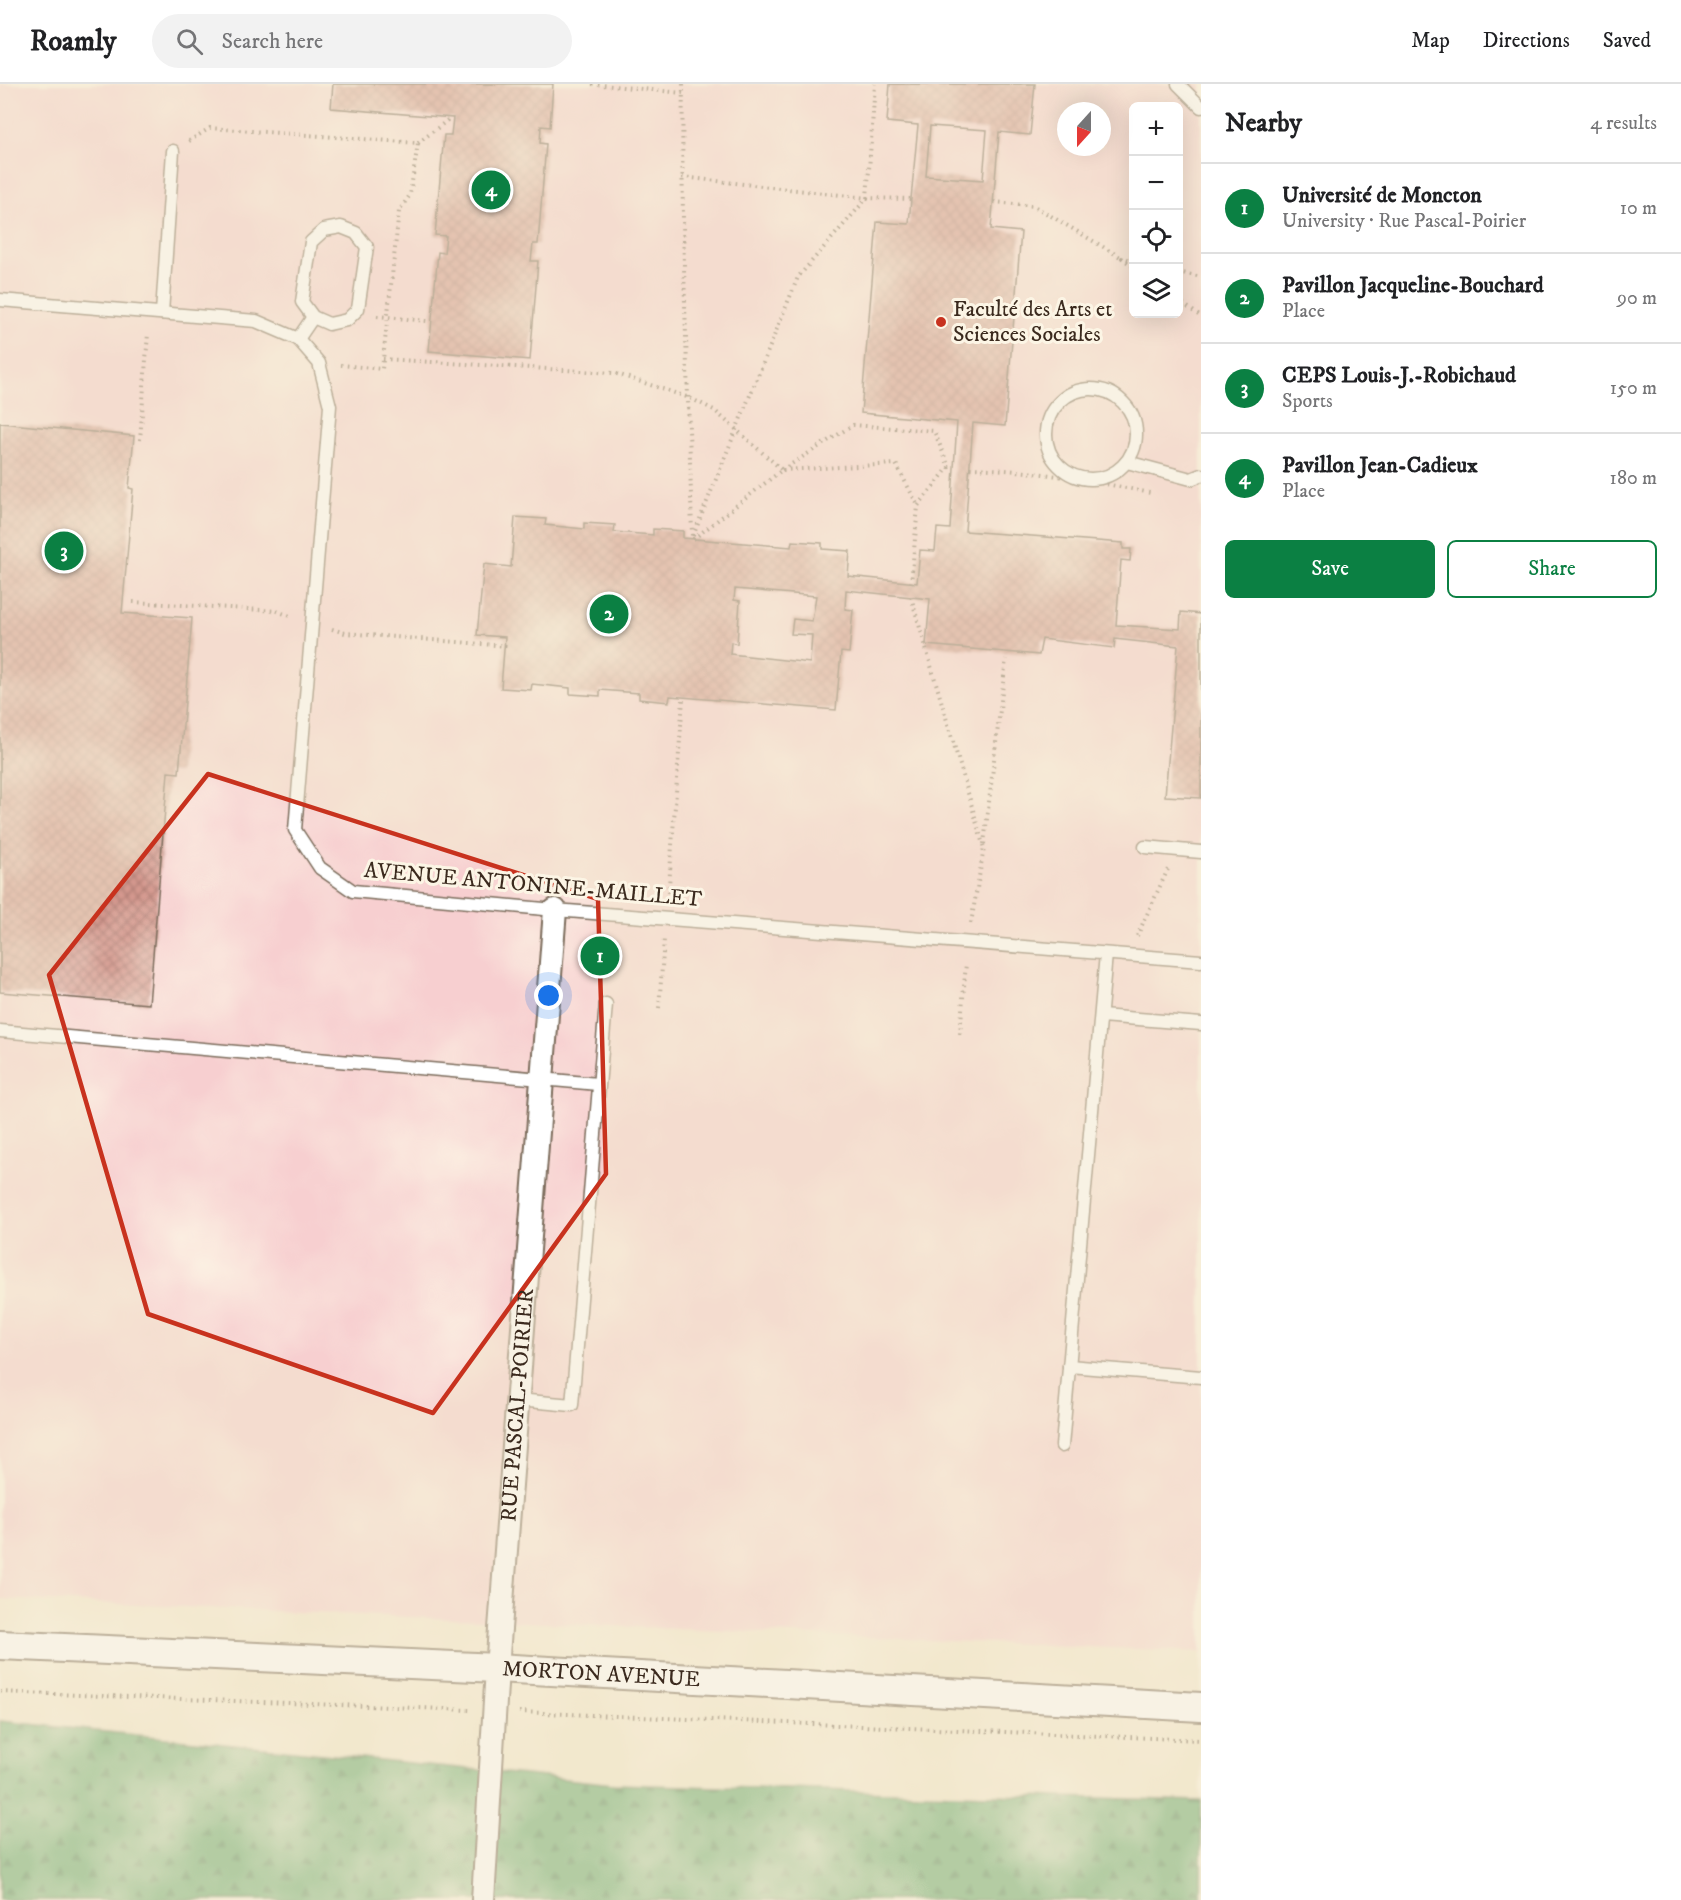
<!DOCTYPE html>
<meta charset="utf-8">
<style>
:root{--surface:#fff;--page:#f2f2f2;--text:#202124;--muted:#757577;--line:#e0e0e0;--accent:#0b8043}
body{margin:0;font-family:"IM FELL DW Pica",serif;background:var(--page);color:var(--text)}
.controls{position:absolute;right:18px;top:18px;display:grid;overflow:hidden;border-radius:9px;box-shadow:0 6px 24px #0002}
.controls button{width:54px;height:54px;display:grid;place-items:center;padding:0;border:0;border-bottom:2px solid var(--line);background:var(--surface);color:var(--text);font:30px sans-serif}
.compass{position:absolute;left:1057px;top:18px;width:54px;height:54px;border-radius:50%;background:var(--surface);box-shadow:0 6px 24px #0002;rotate:201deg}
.you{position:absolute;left:549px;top:912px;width:21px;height:21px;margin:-15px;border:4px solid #fff;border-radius:50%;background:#1a73e8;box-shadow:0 0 0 9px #1a73e833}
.badge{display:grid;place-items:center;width:39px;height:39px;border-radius:50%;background:var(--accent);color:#fff;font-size:20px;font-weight:700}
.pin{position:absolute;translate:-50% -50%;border:3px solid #fff;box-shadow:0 2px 6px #0006}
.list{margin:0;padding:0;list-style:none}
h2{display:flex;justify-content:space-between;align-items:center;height:78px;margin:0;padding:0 24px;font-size:26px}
h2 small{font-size:20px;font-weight:400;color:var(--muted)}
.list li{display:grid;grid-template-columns:39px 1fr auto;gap:18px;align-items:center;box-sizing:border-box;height:90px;padding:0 24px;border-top:2px solid var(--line)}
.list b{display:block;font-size:22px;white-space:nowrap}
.list p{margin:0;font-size:20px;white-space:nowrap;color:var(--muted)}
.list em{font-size:20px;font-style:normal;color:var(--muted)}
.actions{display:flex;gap:12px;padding:18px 24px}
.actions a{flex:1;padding:14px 0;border:2px solid var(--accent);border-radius:9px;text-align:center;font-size:21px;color:var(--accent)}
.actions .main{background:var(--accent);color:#fff}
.icon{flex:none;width:33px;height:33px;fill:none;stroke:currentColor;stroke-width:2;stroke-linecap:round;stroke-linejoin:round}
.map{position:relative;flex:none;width:1201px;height:1816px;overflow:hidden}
header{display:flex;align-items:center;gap:36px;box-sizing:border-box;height:84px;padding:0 30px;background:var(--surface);border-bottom:2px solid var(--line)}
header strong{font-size:28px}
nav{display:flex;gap:33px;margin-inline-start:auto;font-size:21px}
.search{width:420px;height:54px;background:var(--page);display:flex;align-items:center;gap:15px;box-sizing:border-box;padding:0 21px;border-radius:33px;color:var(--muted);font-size:22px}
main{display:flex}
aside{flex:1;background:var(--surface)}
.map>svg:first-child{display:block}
.built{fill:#f7cfd0;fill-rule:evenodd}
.forest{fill:url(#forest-firs);stroke:#526b47;stroke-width:1.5}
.building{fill:url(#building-cross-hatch);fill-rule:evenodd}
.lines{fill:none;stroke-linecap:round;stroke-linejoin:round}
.service-casing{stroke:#7b6c5b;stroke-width:15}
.minor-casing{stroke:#7b6c5b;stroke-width:26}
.tertiary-casing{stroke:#7b6c5b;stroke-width:32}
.path{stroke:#7b6c5b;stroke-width:4;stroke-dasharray:1.5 4.5;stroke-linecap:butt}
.service{stroke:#fff;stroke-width:12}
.minor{stroke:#fff;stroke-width:22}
.tertiary{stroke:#fff;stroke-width:28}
.marked{fill:none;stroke:#c8321e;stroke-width:4.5;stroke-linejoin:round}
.poi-dot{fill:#c8321e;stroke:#fcf5e5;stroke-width:2}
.labels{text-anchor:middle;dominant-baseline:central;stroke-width:6;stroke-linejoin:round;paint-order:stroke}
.poi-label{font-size:22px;fill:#3b2a1e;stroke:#fcf5e5;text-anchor:start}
.street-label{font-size:22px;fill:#3b2a1e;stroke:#fcf5e5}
</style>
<header>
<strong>Roamly</strong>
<div class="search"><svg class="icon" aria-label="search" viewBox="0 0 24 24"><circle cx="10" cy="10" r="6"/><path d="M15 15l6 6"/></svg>Search here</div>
<nav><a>Map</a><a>Directions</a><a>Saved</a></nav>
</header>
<main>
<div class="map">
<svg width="1201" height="1816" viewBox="0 0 1201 1816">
<defs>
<pattern id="forest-firs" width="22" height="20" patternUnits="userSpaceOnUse" patternTransform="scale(1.5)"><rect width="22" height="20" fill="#68ac70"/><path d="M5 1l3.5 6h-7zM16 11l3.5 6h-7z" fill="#578c5b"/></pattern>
<pattern id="building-cross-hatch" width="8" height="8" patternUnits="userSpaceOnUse" patternTransform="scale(1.5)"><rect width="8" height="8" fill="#d4988e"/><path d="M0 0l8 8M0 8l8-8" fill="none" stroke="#ad7c73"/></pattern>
</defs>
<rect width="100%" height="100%" fill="#fcf5e5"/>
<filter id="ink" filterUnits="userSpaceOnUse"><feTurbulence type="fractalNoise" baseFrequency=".0167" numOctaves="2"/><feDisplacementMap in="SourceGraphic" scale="12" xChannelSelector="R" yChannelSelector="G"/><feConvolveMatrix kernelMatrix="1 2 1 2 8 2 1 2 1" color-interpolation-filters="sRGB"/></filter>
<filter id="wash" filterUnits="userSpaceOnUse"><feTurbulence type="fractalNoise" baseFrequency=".008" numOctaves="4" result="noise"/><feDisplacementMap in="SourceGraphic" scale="24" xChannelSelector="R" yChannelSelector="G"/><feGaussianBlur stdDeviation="1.35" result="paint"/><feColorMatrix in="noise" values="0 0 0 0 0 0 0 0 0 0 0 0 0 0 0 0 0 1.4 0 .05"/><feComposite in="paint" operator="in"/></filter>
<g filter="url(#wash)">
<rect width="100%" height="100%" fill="#f2e8cd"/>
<!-- built -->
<path class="built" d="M0,0H1201V1568L0,1515ZM1134,22H1178V230H1134ZM1066,27H1102V63H1066Z"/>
<!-- forest -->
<path class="forest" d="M0,1637L614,1700L1201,1717V1816H0Z"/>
<g id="blocks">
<!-- building -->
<g class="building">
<path d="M333,0H553L550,43L541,42L540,59L546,60L538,160H533L531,177H538L530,276L429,267L438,168L444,169L446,152L435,151L444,51H451L453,34L331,24Z"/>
<path d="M890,0H1035L1030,51L999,48L991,145L1021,148L1005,342L973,339L965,447L1123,459V465H1131L1130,477L1121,476L1116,541L1180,545L1181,528L1201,530V714L1165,712L1178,562L1115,555L1114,564L1042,555L1039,571L926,561L930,515L846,506L845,525L853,526L849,569L841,568L836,626L670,612L669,618L639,615V609L600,606V612L570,610V604L532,600L531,606L501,604L505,553L477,551L484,480L511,483L515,433L546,435L545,441L584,445V439L615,441L614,448L653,451V445L683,447V454L791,463L792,457L822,459V465L850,467L848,492L917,499L920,466L935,467L937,444L950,445L957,338L861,329L877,138L909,140L911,115L918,41L887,38ZM930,42L987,46L983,96L926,92ZM735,505L816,512L812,537L793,535L791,550L812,551L810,579L730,570L731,558L737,560L740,517L734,516Z"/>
<path d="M0,339L134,352L129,404L133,405L122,529L192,534L179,689L168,688L149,920L0,908Z"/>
</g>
</g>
</g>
<g filter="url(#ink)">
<use href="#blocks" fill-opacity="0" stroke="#7b6c5b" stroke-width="1.5"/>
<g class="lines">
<!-- service casing -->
<g class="service-casing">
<g id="service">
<path d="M1178,0L1201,23"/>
<path d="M341,143L356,149L367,163L358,225L347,236L329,240L313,233L302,218L311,158L324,146Z"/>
<path d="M0,216L256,237L298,255L319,279L330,322L295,746L320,784L353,807L555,826L1201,877"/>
<path d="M162,229L173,67"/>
<path d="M298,255L313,233"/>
<circle cx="1091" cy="350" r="45"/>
<path d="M1127,378L1191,395L1201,391"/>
<path d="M1145,763L1201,768"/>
<path d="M1101,932L1201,940"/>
<path d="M0,947L598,1000"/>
<path d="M1069,1282L1201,1293"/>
<path d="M518,1316L572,1321L606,920"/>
<path d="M1062,1362L1106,870"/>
</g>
</g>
<!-- minor casing -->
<g class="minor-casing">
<g id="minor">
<path id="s1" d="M483,1816L497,1584L555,826"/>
</g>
</g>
<!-- tertiary casing -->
<g class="tertiary-casing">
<g id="tertiary">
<path id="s2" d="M0,1561L497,1584L1201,1623"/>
</g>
</g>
<!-- path -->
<g class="path">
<path d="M592,0L683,9"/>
<path d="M683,0C680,152 689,304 692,455"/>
<path d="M189,57L210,44L418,59L410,111L399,127L382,285L341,281"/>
<path d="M418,59L449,35"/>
<path d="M682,93L867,114L875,0"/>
<path d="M994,118L1034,122L1122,174"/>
<path d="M1134,177L1122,174L1134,183"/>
<path d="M1178,188L1201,193"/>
<path d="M1178,216L1201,233"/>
<path d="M377,232L427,237"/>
<path d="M383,275L614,289L690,314L714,326L782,386L692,456"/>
<path d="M140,356L148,249"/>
<path d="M970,384C1031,386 1090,396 1150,409"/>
<path d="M782,386L853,341L934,347L949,383H954"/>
<path d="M783,386L896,380L918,422"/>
<path d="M693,452L798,193L867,114L911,115"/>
<path d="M911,499L918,422L949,383"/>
<path d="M911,513L984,764L971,839"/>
<path d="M133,518L277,527L293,533"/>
<path d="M332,545L345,549L507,562"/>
<path d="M984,760L1006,575"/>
<path d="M668,815L683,615"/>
<path d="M1137,852L1168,785"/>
<path d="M659,924L664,855"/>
<path d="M960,950L966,879"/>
<path d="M0,1608L470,1626"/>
<path d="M519,1628L1201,1656"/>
</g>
<!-- service -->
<use href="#service" class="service"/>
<!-- minor -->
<use href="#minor" class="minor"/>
<!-- tertiary -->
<use href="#tertiary" class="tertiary"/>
</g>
</g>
<!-- marked area -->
<path d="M0 0H1201V1816H0ZM208,690L598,815L606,1090L433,1329L148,1230L49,891Z" fill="#f2e8cd" fill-opacity=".55" fill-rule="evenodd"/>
<path class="marked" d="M208,690L598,815L606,1090L433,1329L148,1230L49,891Z"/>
<!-- markers -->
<circle class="poi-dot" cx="941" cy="238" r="6"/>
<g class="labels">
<!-- poi labels -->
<g class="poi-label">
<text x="953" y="225">Faculté des Arts et<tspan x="953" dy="25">Sciences Sociales</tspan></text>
</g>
<!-- street labels -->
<g class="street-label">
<text transform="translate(533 801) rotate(5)">AVENUE ANTONINE-MAILLET</text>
<text stroke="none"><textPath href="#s1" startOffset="496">RUE PASCAL-POIRIER</textPath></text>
<text stroke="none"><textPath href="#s2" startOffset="602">MORTON AVENUE</textPath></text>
</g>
</g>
</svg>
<div class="controls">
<button>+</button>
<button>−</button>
<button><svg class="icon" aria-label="locate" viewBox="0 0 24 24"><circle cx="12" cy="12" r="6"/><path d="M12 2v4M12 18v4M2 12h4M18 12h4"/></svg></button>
<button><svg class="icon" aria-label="layers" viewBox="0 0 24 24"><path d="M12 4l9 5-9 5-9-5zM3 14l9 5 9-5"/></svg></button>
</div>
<svg class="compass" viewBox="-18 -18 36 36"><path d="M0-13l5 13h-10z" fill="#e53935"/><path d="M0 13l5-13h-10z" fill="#757577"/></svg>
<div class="you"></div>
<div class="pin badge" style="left:600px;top:872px">1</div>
<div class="pin badge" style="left:609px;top:530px">2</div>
<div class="pin badge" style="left:64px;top:467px">3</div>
<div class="pin badge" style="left:491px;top:106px">4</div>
</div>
<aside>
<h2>Nearby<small>4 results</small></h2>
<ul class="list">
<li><span class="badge">1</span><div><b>Université de Moncton</b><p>University · Rue Pascal-Poirier</p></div><em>10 m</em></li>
<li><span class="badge">2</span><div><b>Pavillon Jacqueline-Bouchard</b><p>Place</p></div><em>90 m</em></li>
<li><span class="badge">3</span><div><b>CEPS Louis-J.-Robichaud</b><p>Sports</p></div><em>150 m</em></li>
<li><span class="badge">4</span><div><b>Pavillon Jean-Cadieux</b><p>Place</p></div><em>180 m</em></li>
</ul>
<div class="actions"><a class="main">Save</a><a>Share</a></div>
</aside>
</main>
